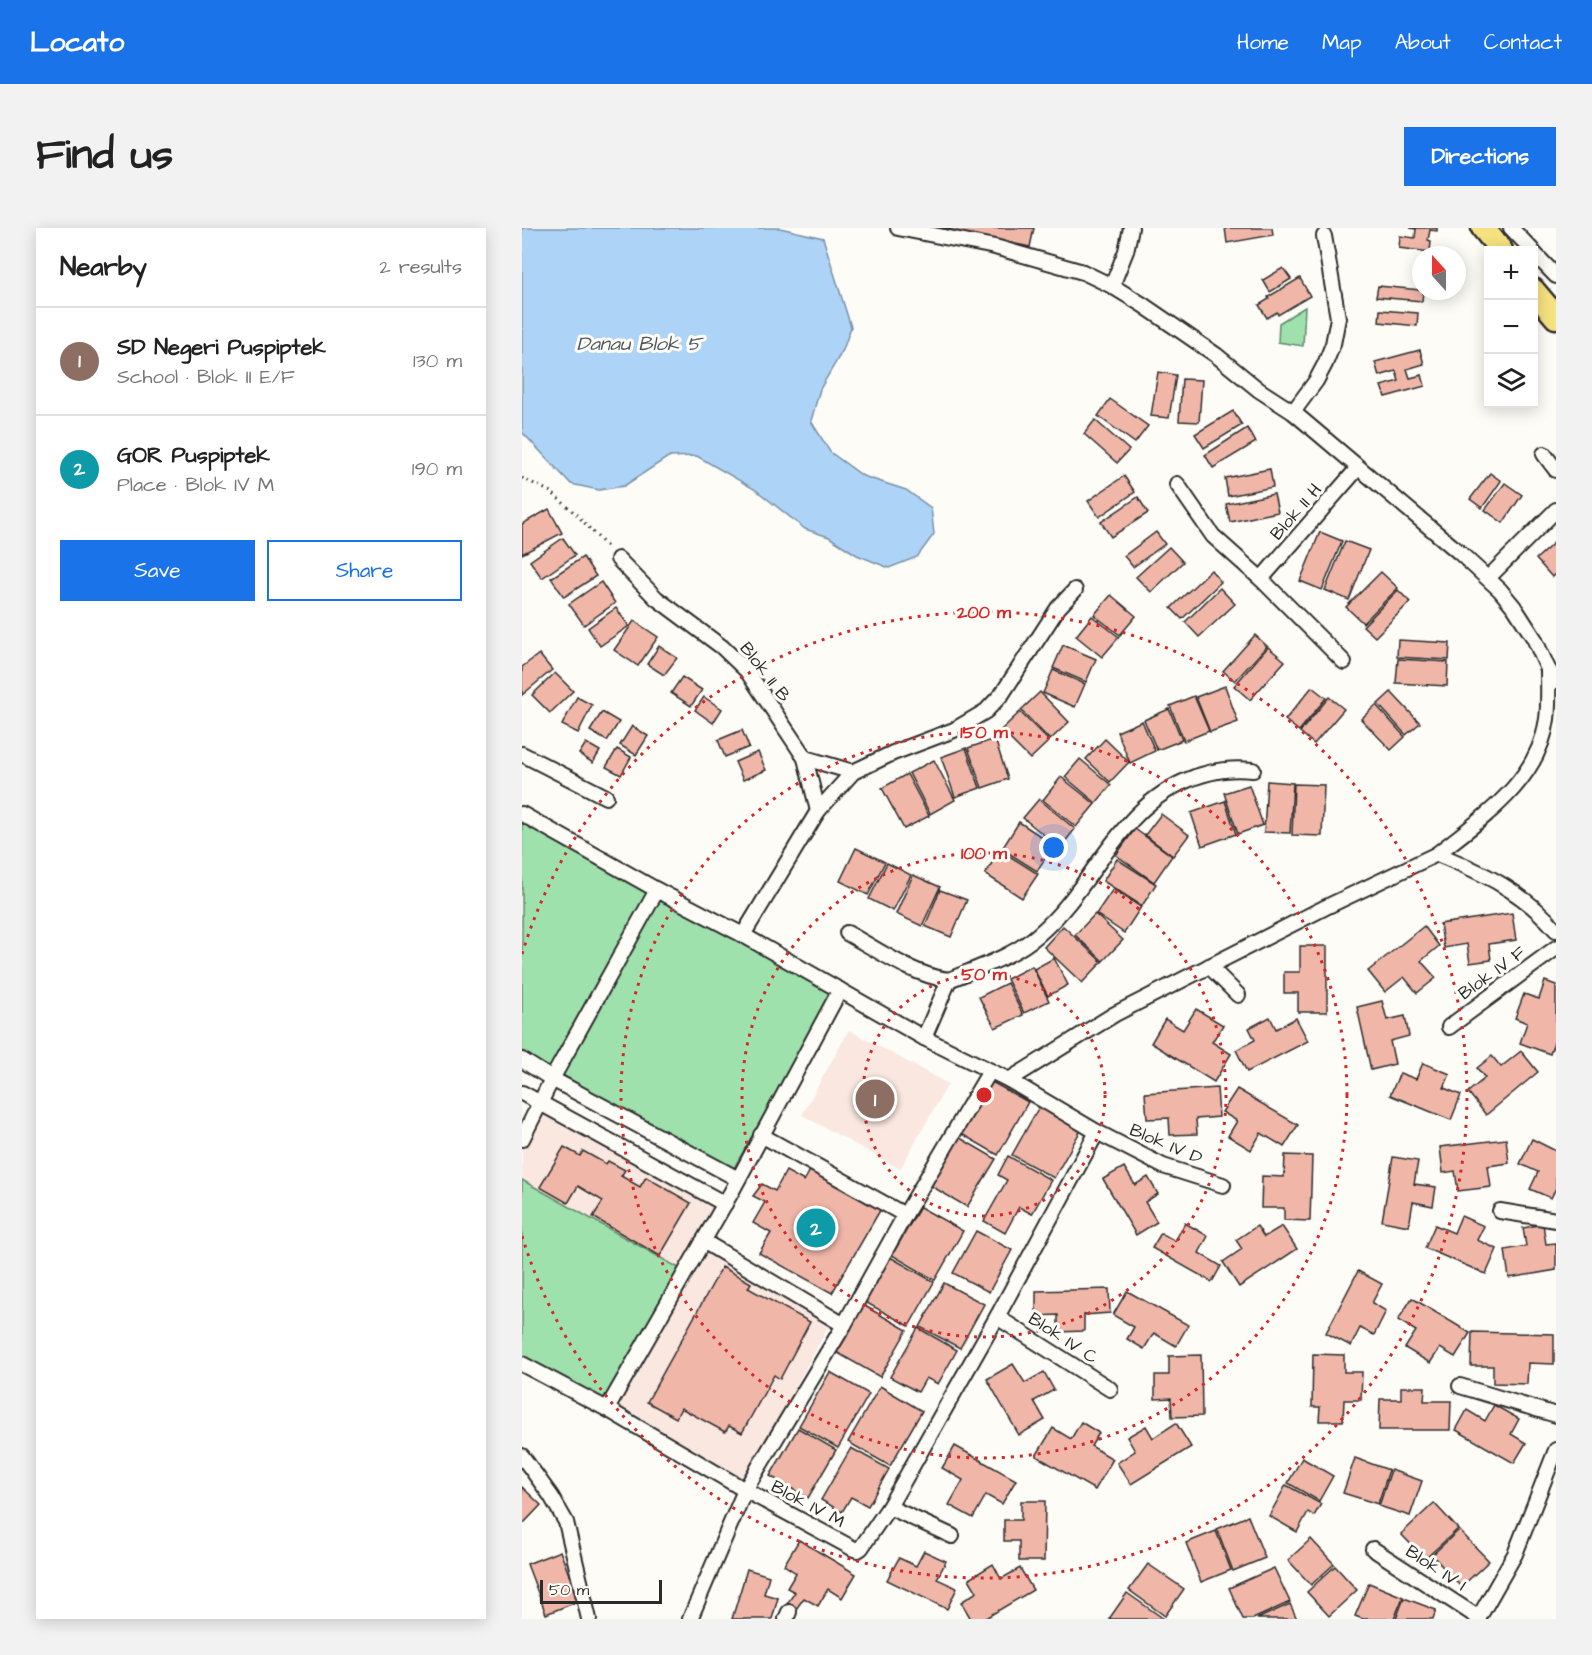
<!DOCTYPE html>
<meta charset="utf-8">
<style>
:root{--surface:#fff;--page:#f2f2f2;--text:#222;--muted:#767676;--line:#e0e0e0;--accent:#1a73e8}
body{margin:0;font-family:"Architects Daughter",sans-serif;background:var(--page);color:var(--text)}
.controls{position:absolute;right:18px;top:18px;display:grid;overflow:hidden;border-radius:0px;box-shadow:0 3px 15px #0003}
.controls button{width:54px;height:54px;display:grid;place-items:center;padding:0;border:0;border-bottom:2px solid var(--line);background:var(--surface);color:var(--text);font:30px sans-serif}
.compass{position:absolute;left:890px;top:18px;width:54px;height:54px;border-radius:50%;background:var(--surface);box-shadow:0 3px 15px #0003;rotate:339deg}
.scale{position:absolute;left:18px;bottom:15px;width:122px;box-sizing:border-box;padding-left:6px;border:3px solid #2b2b2b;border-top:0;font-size:16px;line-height:21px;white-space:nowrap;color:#2b2b2b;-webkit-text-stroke:4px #fdfcf7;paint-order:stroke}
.you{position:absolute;left:532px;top:620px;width:21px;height:21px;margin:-15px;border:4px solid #fff;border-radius:50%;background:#1a73e8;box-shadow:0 0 0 9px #1a73e833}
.badge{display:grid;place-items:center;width:39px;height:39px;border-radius:50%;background:var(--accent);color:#fff;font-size:20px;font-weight:700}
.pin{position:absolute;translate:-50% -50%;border:3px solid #fff;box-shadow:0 2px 6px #0006}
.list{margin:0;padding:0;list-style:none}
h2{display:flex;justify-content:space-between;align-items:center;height:78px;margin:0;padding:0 24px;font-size:26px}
h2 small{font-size:20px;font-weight:400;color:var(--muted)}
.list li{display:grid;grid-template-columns:39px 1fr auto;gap:18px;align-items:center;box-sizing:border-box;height:108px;padding:0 24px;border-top:2px solid var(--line)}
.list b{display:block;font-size:22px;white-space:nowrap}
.list p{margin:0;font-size:20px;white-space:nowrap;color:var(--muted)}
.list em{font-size:20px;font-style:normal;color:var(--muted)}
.actions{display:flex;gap:12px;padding:18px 24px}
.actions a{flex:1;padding:14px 0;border:2px solid var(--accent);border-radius:0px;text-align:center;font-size:21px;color:var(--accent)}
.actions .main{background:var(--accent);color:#fff}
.icon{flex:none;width:33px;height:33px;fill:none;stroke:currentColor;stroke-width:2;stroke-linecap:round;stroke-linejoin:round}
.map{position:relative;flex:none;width:1034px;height:1391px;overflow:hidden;border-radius:0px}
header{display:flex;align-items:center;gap:36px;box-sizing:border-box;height:84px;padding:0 30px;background:var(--accent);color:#fff}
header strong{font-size:28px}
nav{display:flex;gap:33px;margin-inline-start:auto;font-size:21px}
.intro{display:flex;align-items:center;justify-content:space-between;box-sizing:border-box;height:144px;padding:0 36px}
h1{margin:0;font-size:42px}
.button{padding:15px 27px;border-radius:0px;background:var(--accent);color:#fff;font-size:21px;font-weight:700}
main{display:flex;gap:36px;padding:0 36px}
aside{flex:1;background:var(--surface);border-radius:0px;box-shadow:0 3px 15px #0003}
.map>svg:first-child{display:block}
.built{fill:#f9e7e0}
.green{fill:#9ee1ac;stroke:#64866c;stroke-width:1.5}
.water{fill:#add4f7;stroke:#7990a5;stroke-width:1.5}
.building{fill:#f0b7a9;stroke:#2b2b2b;stroke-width:1.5}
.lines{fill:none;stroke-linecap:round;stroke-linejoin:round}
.minor-casing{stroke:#2b2b2b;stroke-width:18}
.primary-casing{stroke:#2b2b2b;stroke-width:27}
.path{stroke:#2b2b2b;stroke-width:3;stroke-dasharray:1.5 4.5;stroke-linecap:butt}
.minor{stroke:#fdfcf7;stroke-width:14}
.primary{stroke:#f7e281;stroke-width:22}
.ring{fill:none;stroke:#d62828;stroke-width:3;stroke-dasharray:3 6}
.labels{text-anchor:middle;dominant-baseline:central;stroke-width:6;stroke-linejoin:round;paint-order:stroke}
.street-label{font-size:18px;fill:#2b2b2b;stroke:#fdfcf7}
.water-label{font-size:20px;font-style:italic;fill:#4c555e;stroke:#fdfcf7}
.centre{fill:#d62828;stroke:#fdfcf7;stroke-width:3}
.ring-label{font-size:18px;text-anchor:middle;font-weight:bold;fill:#d62828;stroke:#fdfcf7;stroke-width:6;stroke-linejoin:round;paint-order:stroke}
</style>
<header>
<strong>Locato</strong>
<nav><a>Home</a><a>Map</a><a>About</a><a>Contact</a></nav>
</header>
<div class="intro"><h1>Find us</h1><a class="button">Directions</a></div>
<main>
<aside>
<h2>Nearby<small>2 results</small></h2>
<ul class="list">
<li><span class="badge" style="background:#8d6e63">1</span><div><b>SD Negeri Puspiptek</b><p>School · Blok II E/F</p></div><em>130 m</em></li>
<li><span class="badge" style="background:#0f9aa8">2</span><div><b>GOR Puspiptek</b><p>Place · Blok IV M</p></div><em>190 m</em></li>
</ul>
<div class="actions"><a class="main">Save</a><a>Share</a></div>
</aside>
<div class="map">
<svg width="1034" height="1391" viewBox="0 0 1034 1391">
<rect width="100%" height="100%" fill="#fdfcf7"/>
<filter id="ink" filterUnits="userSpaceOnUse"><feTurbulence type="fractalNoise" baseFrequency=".0167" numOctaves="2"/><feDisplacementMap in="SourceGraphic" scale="12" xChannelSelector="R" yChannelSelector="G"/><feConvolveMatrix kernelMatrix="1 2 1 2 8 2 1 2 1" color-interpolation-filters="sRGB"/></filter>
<g filter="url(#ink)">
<!-- built -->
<g class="built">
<path d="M327,802L426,856L378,941L280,887Z"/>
<path d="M19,879L201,974L178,1020L310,1092L217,1262L84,1182L164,1044L0,952V911Z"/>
</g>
<!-- green -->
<g class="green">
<path d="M783,79L781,118L756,114L757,95Z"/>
<path d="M0,589L311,766L210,943L0,824Z"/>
<path d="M0,952L164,1044L84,1182L0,1135Z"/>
</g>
<!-- water -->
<path class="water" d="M0,0H258L301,10L329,99L321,122L298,161L289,193L308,224L341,248L384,262L409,280L412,306L395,329L367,340L335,327L307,309L283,301L234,262L175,228L146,229L102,258L77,262L49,256L0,204Z"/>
<!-- building -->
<g class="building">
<path d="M418,0H512L508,19Z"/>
<path d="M703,0H750L751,7L705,15Z"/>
<path d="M888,0H915V3L908,2L906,12L909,13L908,24L877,20L878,8L893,10L894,1Z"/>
<path d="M761,40L769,51L748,64L741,52Z"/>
<path d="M778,50L788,68L756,87L755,84L745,90L737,77L747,71L746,69Z"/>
<path d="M856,58L899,62L901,63L900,73L854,69Z"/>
<path d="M858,82L896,85L895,98L857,94Z"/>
<path d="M898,122L902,136L885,141L888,150L900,147L903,158L863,169L859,158L877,153L874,143L857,148L853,134Z"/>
<path d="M636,144L654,147L647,190L629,188Z"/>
<path d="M660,151L680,152L677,194L657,193Z"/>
<path d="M588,171L626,198L613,215L576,188Z"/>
<path d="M711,183L720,197L682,220L673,206Z"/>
<path d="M573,192L607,222L595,235L562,206Z"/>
<path d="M725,200L734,214L691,240L683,227Z"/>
<path d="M748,241L751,259L706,268L703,250Z"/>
<path d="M968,245L979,253L960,280L948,271Z"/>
<path d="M602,248L613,264L577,289L566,273Z"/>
<path d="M983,255L1000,267L981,295L963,282Z"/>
<path d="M752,266L756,284L708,294L704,276Z"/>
<path d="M616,269L626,285L589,309L579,294Z"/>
<path d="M27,281L40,305L0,326V296Z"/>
<path d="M634,304L643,316L611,339L602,328Z"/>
<path d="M798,304L820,313L800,362L778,353Z"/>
<path d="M41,310L53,327L20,350L8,333Z"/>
<path d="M823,313L847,322L827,372L803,362Z"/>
<path d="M1034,313V345L1030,349L1014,331Z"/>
<path d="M647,319L661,334L629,364L614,349Z"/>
<path d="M61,329L74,348L42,369L29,350Z"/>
<path d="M689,342L699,354L660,391L649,380Z"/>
<path d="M859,344L876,360L841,395L824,379Z"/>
<path d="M79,354L93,375L62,397L47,376Z"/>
<path d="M698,360L713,376L677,409L663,394Z"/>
<path d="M876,362L888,374L853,409L841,398Z"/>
<path d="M589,367L614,388L598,407L572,387Z"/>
<path d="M94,380L107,398L78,418L66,400Z"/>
<path d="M570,388L597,409L580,429L554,408Z"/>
<path d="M112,393L136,409L116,438L92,422Z"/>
<path d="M733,407L745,418L713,453L701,443Z"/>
<path d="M876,412L928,415L927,432L875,429Z"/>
<path d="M541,417L574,431L564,454L531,440Z"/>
<path d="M137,418L155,430L142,447L125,436Z"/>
<path d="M746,419L763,433L728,472L712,458Z"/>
<path d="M17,426L30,442L0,467V439Z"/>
<path d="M876,431L926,434L925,458L874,455Z"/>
<path d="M531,442L563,456L553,479L521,465Z"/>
<path d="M33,445L51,463L28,485L10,467Z"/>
<path d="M160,449L180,462L169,478L149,465Z"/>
<path d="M703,458L716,494L688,504L674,469Z"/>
<path d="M790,459L804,470L777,503L763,492Z"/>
<path d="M518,464L547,494L528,512L499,482Z"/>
<path d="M869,464L898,495L884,507L856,476Z"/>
<path d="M672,468L687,503L662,513L648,478Z"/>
<path d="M55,469L70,477L56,505L40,497Z"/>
<path d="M182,469L200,481L191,495L173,482Z"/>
<path d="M807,469L822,481L792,516L778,504Z"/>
<path d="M854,477L883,509L869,522L839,491Z"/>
<path d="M647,481L660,512L635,522L622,492Z"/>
<path d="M80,484L97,494L85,513L68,503Z"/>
<path d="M498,484L527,513L508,531L479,502Z"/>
<path d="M620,493L633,523L608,535L595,504Z"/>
<path d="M110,498L126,508L114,527L98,517Z"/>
<path d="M220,502L227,519L203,529L196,512Z"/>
<path d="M473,511L486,551L460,560L446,520Z"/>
<path d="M583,511L607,534L588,554L564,531Z"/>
<path d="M64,515L78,523L71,535L57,526Z"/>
<path d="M444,520L458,560L433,569L419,529Z"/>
<path d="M95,521L109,529L99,547L84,539Z"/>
<path d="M236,524L244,542L221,552L213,534Z"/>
<path d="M558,531L589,557L574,575L543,549Z"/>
<path d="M412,532L433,572L408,586L387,545Z"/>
<path d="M385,546L407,588L382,601L360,560Z"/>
<path d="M539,549L573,576L554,599L521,572Z"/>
<path d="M745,553L771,555L768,605L742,604Z"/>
<path d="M772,556L802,557L800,608L770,607Z"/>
<path d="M727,557L741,597L716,606L702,565Z"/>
<path d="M517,571L553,601L538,620L501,590Z"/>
<path d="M703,573L714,606L680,618L669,585Z"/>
<path d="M639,586L667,607L651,628L623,607Z"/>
<path d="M497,594L532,617L515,643L480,621Z"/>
<path d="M613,601L650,628L632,654L594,627Z"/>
<path d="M334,620L363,634L346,667L318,653Z"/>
<path d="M478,622L516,646L500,670L463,646Z"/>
<path d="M595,631L634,656L620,678L581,653Z"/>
<path d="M365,635L389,647L371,683L347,671Z"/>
<path d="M391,647L418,659L400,698L374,686Z"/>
<path d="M591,661L619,679L602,705L574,686Z"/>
<path d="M418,662L445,672L429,709L403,698Z"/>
<path d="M990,685L994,712L967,716L969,732L948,735L945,716L922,720L918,696Z"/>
<path d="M573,686L601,712L581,733L553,707Z"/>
<path d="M541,698L580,734L560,755L522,719Z"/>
<path d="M902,698L917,718L899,733L914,750L895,765L882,749L863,764L846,743Z"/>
<path d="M778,718H805V784H776V765H762V744H778Z"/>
<path d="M532,730L546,757L526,768L512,741Z"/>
<path d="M510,738L527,773L502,785L485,751Z"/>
<path d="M1023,753L1034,757V809L1028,826L998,815L1005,795L993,790L1002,766L1017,771Z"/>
<path d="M485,755L501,787L473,800L457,769Z"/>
<path d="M860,773L865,792L883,788L887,808L868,813L873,836L849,842L835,779Z"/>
<path d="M674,781L701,797L690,814L709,826L692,854L629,815L643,791L661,802Z"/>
<path d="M748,789L754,801L774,790L786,813L725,844L714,822L733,812L727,800Z"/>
<path d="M999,823L1016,844L964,887L946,864L963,850L955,840L970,828L979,839Z"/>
<path d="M901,835L928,846L922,860L939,867L929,892L868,867L878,845L894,851Z"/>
<path d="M468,853L506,874L476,927L438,905Z"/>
<path d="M695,860L697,889L674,891L675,906L648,907L647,890L625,891L623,865Z"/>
<path d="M715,861L776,897L762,919L739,905L729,922L706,908L715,893L700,884Z"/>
<path d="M518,877L560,900L532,950L490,927Z"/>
<path d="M433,907L474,931L445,979L404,955Z"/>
<path d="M984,911L987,935L966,938L969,959L936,963L933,943L921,945L918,919Z"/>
<path d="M1010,911L1034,923V960L1029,970L1008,961L1016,944L998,936Z"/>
<path d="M42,919L58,928L61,923L84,936L86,933L103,942L99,948L118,959L124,949L169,975L138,1028L71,989L81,973L56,958L46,975L18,959Z"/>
<path d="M763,927L790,928L788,993L762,992V980H739L740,948L762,949Z"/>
<path d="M486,928L529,952L510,986L497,979L483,1005L462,993L485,952L476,947Z"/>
<path d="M871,929L896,933L892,956L914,959L911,978L891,974L887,998L860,993Z"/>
<path d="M290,939L360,979L310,1065L237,1025L249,1005L231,995L243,974L231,968L240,956L253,963L264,943L282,953Z"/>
<path d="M602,939L613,957L626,949L636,966L623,974L635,994L614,1007L581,951Z"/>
<path d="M398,979L441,1003L413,1052L370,1027Z"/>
<path d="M939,988L962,998L955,1012L975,1021L964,1046L903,1020L913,997L932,1005Z"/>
<path d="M663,995L686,1008L677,1025L699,1038L690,1054L630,1020L639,1005L653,1013Z"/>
<path d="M1021,996L1024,1016L1034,1015V1042L987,1050L983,1022L1004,1018L1001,1000Z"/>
<path d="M735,998L742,1009L760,998L775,1021L717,1059L701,1034L720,1021L714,1012Z"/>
<path d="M454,1003L490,1022L467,1064L431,1045Z"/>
<path d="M368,1029L412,1054L387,1098L343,1074Z"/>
<path d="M200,1039L229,1055L226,1060L288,1094L258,1151L252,1147L220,1205L207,1198L203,1204L159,1180L154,1190L125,1174Z"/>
<path d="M836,1043L860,1056L850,1075L864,1083L852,1107L838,1100L829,1118L804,1105Z"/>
<path d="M422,1055L462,1076L438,1120L398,1099Z"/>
<path d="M587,1061L588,1085L562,1087V1103L536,1104V1087L514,1088V1063Z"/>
<path d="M605,1063L666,1097L654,1118L632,1105L622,1121L605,1111L612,1099L591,1087Z"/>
<path d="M890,1070L948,1105L933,1129L918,1120L908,1135L883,1120L894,1103L876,1092Z"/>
<path d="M341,1077L385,1102L358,1149L314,1124Z"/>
<path d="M396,1100L435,1122L416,1156L404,1150L396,1164L368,1149Z"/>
<path d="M950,1104L1032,1106V1136L1006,1135L1005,1156L971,1155V1138H949Z"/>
<path d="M791,1126L822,1127V1144H840L839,1172H822L821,1193H797L798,1179H790Z"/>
<path d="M679,1127L680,1188L650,1189L649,1170L633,1171V1147H647V1128Z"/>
<path d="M491,1136L503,1155L522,1144L532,1162L512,1173L523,1192L497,1207L465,1151Z"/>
<path d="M308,1144L347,1166L316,1220L277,1198Z"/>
<path d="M358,1158L400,1183L368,1238L326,1214Z"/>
<path d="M879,1159H903L902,1173H929L928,1202H857L858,1171H879Z"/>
<path d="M972,1177L997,1191L989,1206L1004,1215L992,1235L934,1202L945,1182L963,1193Z"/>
<path d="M559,1194L577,1205L569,1218L591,1231L573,1262L514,1228L531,1200L549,1211Z"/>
<path d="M654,1195L669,1219L609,1256L595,1235L613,1223L605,1209L624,1198L631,1210Z"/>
<path d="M276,1200L314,1222L286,1270L248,1248Z"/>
<path d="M433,1218L494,1252L480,1276L464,1267L451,1290L427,1277L441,1252L420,1240Z"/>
<path d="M329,1220L367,1241L346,1278L329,1269L320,1284L299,1272Z"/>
<path d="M780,1230L811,1248L797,1273L766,1255Z"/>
<path d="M833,1230L867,1242L856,1276L821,1265Z"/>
<path d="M869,1242L900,1253L888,1288L857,1278Z"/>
<path d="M764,1257L799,1276L792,1288L786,1284L775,1304L747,1288Z"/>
<path d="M0,1259L19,1277L0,1297Z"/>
<path d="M499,1273H523L522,1333H497V1313H482V1292H499Z"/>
<path d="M912,1275L936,1301L903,1331L879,1306Z"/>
<path d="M726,1288L743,1330L711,1343L695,1301Z"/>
<path d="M937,1302L967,1333L939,1359L910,1327Z"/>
<path d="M694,1303L709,1342L679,1354L664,1315Z"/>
<path d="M789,1311L812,1336L789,1357L766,1332Z"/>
<path d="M277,1312L334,1346L320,1370L306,1361L296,1378L282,1370L274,1381L265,1376L273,1364L265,1360L274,1345L262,1337Z"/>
<path d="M38,1323L57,1373L24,1386L5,1336Z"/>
<path d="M402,1323L424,1333L415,1351L435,1360L425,1381L365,1352L377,1330L394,1338Z"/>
<path d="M471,1336L479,1351L498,1340L511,1362L462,1391H449L439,1374L455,1364L447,1351Z"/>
<path d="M626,1336L662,1361L643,1388L607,1362Z"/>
<path d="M813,1338L835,1362L807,1388L785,1364Z"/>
<path d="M752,1340L768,1374L731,1391H721L707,1360Z"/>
<path d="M225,1341L247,1348L242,1366L256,1370L250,1391H210Z"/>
<path d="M847,1355L881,1369L872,1391H841L833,1388Z"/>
<path d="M605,1365L642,1391H587Z"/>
<path d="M882,1370L914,1382L911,1391H874Z"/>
<path d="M768,1376L775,1391H735Z"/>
</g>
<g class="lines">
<!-- minor casing -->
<g class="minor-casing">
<g id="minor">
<path d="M376,0L473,19L561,44L590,58L621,77L694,127L737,162L771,184L938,325L978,362L992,379L1012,410L1026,441L1034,453"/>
<path d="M989,0L1010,22"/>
<path d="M1011,24L1034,48"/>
<path d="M590,58L604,23L609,0"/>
<path d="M771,184L794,153L803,136L811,116L816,90L802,8"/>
<path d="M1022,226L1034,242"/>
<path d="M655,256L691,308L739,351L822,434"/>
<path d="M96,331L134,370L200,419L225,443L283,530L296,583"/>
<path d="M966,350L1034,282"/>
<path d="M739,351L836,240"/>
<path d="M0,526L84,569"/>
<path d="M283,530L331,544"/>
<path d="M0,586L135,662L221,707L402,810L487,852L593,786L804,679L915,626C960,644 1002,664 1034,702"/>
<path d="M915,626C960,590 1017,553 1025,491C1027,475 1026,457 1026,441"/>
<path d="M325,705C358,723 390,747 427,752"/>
<path d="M221,707L296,583L331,544L371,525L432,502L464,483L480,466L536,380L553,362"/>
<path d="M687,738L716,767"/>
<path d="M318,762L210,963L85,1181L223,1262L332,1321L336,1322L339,1320L367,1279L475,1089L575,904"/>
<path d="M927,799L1034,720"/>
<path d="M402,810L427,752C458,739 492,728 517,706C575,656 595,577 673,549C694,542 709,540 731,542"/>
<path d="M0,832L30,851L216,951"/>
<path d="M487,852L575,904L641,938L701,957"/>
<path d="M0,865L203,976"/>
<path d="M239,907L383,987"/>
<path d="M0,911L30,851L135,662"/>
<path d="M978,983L1034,992"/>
<path d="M181,1013L322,1097"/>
<path d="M475,1089L588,1161"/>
<path d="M0,1136L85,1181"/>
<path d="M938,1158L1034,1187"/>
<path d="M0,1228L29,1268L44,1294L67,1391"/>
<path d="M367,1279L430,1308"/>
<path d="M851,1321L957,1390"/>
<path d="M168,1391L223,1262L322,1097L383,987L468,843"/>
<path d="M264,1391L267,1384"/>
<path d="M956,1391L993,1326L1034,1222"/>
</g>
</g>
<!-- primary casing -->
<g class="primary-casing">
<g id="primary">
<path d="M961,0L979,22"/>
<path d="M1011,62L1034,89"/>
</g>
</g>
<!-- path -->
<path class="path" d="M0,250L29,264L56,288L87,321"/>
<!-- minor -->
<use href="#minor" class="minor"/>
<!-- primary -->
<use href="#primary" class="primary"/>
</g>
</g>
<!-- distance rings -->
<g class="ring">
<circle cx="462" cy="867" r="121"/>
<circle cx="462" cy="867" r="242"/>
<circle cx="462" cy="867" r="363"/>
<path d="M0 726A483 483 0 1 1 0 1008"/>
</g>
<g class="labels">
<!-- street labels -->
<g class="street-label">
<text transform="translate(774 284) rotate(-49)">Blok II H</text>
<text transform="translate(243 444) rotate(52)">Blok II B</text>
<text transform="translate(970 745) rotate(-36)">Blok IV F</text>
<text transform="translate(644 916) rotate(23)">Blok IV D</text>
<text transform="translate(541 1110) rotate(33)">Blok IV C</text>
<text transform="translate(286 1276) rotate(28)">Blok IV M</text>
<text transform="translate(914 1340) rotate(33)">Blok IV I</text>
</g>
<!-- water labels -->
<g class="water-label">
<text x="117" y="116">Danau Blok 5</text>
</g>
</g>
<circle cx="462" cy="867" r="9" class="centre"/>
<g class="ring-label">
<text x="462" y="390">200 m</text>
<text x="462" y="510">150 m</text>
<text x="462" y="631">100 m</text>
<text x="462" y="752">50 m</text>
</g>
</svg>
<div class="controls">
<button>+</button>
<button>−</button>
<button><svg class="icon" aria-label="layers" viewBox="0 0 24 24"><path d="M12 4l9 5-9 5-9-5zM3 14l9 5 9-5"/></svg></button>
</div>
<svg class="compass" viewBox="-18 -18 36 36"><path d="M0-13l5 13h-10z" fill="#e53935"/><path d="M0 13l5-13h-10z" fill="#767676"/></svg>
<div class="scale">50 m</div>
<div class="you"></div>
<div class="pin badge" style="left:353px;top:871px;background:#8d6e63">1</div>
<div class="pin badge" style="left:294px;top:1000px;background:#0f9aa8">2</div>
</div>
</main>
